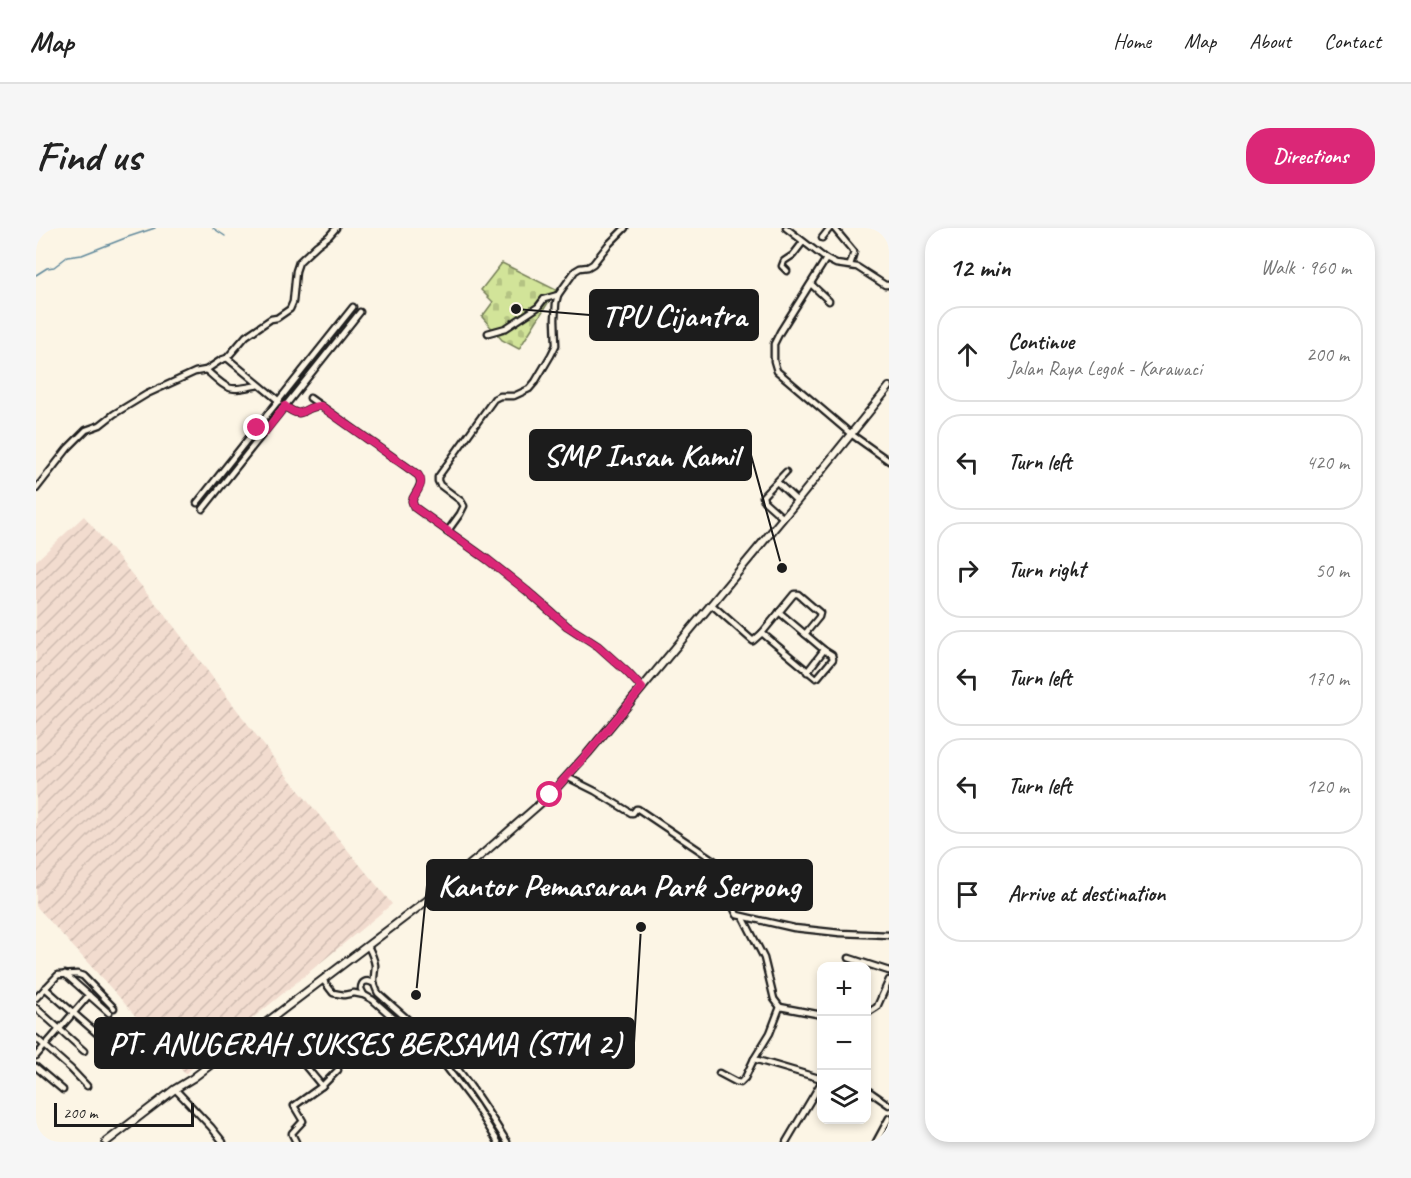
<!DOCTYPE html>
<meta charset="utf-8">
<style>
:root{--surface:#fff;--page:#f6f6f6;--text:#222;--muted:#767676;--line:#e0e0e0;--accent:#db2777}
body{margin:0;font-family:Caveat,sans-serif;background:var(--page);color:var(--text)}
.controls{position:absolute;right:18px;bottom:18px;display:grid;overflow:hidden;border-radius:12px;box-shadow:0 3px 9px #0003}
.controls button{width:54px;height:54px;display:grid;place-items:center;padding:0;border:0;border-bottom:2px solid var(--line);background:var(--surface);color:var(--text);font:30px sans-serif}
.scale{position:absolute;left:18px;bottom:15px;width:140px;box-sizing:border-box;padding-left:6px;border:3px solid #1c1c1c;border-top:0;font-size:16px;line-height:21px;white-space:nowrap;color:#1c1c1c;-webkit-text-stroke:4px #fcf5e5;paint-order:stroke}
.stop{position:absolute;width:18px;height:18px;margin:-14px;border:4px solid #db2777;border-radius:50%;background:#fff}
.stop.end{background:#db2777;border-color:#fff;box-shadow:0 2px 6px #0008}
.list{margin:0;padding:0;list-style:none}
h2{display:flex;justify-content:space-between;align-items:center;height:78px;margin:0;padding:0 24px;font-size:26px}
h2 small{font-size:20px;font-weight:400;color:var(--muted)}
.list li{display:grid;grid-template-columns:39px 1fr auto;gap:18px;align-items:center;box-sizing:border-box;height:96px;margin:0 12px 12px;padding:0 12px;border:2px solid var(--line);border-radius:24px}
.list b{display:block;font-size:22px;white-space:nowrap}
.list p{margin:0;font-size:20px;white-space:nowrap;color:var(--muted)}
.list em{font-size:20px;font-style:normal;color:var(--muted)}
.icon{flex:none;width:33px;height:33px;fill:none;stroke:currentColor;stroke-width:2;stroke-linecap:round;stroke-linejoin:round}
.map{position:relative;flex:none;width:853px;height:914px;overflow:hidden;border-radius:24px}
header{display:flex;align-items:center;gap:36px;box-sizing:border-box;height:84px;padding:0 30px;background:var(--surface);border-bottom:2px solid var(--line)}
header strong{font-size:28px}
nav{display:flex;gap:33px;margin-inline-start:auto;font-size:21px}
.intro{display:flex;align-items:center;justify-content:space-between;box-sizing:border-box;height:144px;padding:0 36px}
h1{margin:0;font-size:42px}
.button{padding:15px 27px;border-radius:24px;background:var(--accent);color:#fff;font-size:21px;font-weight:700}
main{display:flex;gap:36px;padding:0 36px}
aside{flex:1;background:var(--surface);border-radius:24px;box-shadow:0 3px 9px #0003}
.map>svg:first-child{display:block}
.industrial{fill:url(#industrial-furrows)}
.cemetery{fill:url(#cemetery-stones);stroke:#77805a;stroke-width:1.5}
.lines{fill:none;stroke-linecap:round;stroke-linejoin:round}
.stream{stroke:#61899c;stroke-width:1.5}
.minor-casing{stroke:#1c1c1c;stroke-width:9}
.major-casing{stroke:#1c1c1c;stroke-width:10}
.minor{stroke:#fcf5e5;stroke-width:4.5}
.major{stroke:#fcf5e5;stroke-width:6}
.route{stroke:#db2777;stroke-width:8}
.leader{fill:none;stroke:#1c1c1c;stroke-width:2}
.callout-dot{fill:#1c1c1c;stroke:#fcf5e5;stroke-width:2}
.callout{fill:#1c1c1c;stroke:#1c1c1c;stroke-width:2}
.callout-label{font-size:32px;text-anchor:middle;font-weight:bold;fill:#fff}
</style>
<header>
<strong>Map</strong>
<nav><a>Home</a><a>Map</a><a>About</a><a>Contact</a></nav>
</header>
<div class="intro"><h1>Find us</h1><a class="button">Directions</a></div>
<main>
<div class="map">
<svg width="853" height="914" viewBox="0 0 853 914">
<defs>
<pattern id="industrial-furrows" width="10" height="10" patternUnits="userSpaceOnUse" patternTransform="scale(1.5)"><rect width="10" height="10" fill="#f2dccf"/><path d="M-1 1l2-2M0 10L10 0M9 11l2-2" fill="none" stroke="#cfbcb1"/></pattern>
<pattern id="cemetery-stones" width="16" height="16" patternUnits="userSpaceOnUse" patternTransform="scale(1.5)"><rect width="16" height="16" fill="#d2e499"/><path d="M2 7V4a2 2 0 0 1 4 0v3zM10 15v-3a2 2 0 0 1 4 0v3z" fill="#b4c383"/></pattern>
</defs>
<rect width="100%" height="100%" fill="#fcf5e5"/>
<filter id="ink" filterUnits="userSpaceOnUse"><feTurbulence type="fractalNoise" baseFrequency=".0167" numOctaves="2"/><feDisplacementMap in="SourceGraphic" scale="12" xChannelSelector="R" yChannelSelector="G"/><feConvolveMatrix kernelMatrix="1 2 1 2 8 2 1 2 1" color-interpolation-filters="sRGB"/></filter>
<g filter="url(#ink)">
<!-- industrial -->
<path class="industrial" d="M48,288L130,388L251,548L356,676L149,846L84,770L0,678V333Z"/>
<!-- cemetery -->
<path class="cemetery" d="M466,35L520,62L483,121L466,112L446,89L457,74L445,62Z"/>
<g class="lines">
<!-- stream -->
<g class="stream">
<path d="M177,0L189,8"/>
<path d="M0,47L11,40L18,39L31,29L46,27L92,9L119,0"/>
</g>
<!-- minor casing -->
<g class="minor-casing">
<g id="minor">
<path d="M750,0L790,31L800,36L821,39L849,57H853"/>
<path d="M798,0L818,24L814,37"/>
<path d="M786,10L794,0"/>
<path d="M790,31L744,104L738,116V133L741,143L815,206L853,233"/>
<path d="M751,43L746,38L748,33L757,27L767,14"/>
<path d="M775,56L793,73"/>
<path d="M452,105L470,100L502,79L508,71L522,67"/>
<path d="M191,130L243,173"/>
<path d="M170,142C195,164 191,163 223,157"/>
<path d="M274,170L382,247C389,256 379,264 376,273L378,279L452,332L491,363L531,398L562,418L591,444L606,460"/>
<path d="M249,178C268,194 267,177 285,178"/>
<path d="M741,254L761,273"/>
<path d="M0,261L32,220L50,202L64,197L78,186L111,166L159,144L170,142L185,132L191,130L210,108L235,91L241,90L254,81L257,74L260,43L263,34L281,17L293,8L300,0"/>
<path d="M161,275L317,79"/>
<path d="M167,281L324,84"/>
<path d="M746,289L728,273L727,268L750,244"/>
<path d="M411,304L424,286L428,278L425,273L404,257L402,253V249L458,171L464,168H478L493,161L499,154L515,127L520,117L519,91L520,75L522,67L539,43L544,40L552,39L557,36L572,17L589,0"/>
<path d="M675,376L717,413L726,405L758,366H762L784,385L783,389L769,406"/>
<path d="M726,405L780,450L782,449L797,431L796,427L788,422L743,384"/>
<path d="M771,444L788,422"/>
<path d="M531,549L559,563L595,585H597L600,581H602L685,637L689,645L691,667L701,687L758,700L804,705L853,707"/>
<path d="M707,689L728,730L738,771L744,779"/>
<path d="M332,718C335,724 338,730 339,737C339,750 335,751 342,765C367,788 394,809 416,834C437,859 454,887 471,914"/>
<path d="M813,730L853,743"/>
<path d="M29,746L73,785"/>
<path d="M287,752L297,765L308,767L318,765L328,767L337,772L398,826L411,840L439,877L462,914"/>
<path d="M9,760L65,809"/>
<path d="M328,767L325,761C325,754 330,751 337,755"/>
<path d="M0,770L22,747L41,746L47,748L78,780"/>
<path d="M0,780L48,823"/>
<path d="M830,786L841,779L853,752"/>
<path d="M786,787L744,779L734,805L718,831L786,851"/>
<path d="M232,793L286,858L258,878L267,893L256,905V906L260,914"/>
<path d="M0,810L35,841L51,858"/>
<path d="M0,828L53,767"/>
<path d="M0,839L27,862"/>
<path d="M683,845L700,854L704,855L709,850L718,831"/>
<path d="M286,858L302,842"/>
<path d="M139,861L175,899L187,914"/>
<path d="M830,861L853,877"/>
<path d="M0,912L1,914"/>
<path d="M750,914L786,853"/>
<path d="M840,914L853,890"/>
</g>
</g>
<!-- major casing -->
<g class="major-casing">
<path id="major" d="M70,914L139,861L157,850L389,674L449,624L514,567L552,525L606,460L761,273L853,159"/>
</g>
<!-- minor -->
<use href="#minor" class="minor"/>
<!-- major -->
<use href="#major" class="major"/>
</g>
</g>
<g class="lines" filter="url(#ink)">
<!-- route -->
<path class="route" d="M221,200L228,205L249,178C268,194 267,177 285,178L382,247C390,256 379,264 376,273L378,279L452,332L491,363L531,398L562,418L591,444L606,460L552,525L514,567"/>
</g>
<!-- callouts -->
<path class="leader" d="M480 81L554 87M746 340L715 227M380 767L391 657M605 699L598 815"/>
<g class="callout-dot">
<circle cx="480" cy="81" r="6"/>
<circle cx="746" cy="340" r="6"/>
<circle cx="380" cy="767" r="6"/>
<circle cx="605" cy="699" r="6"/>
</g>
<g class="callout">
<rect x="554" y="62" width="168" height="50" rx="6"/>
<rect x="494" y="202" width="221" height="50" rx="6"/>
<rect x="391" y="632" width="385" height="50" rx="6"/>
<rect x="59" y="790" width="539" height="50" rx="6"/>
</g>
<g class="callout-label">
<text x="638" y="98">TPU Cijantra</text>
<text x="605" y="238">SMP Insan Kamil</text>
<text x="583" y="668">Kantor Pemasaran Park Serpong</text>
<text x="329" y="826">PT. ANUGERAH SUKSES BERSAMA (STM 2)</text>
</g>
</svg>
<div class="controls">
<button>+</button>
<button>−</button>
<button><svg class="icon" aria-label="layers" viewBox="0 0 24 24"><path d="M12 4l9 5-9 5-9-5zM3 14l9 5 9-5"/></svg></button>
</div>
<div class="scale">200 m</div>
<div class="stop" style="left:514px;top:567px"></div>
<div class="stop end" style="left:221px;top:200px"></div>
</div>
<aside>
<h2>12 min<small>Walk · 960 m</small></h2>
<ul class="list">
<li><svg class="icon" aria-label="ahead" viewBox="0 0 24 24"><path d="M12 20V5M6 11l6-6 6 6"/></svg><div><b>Continue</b><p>Jalan Raya Legok - Karawaci</p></div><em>200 m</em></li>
<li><svg class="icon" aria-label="left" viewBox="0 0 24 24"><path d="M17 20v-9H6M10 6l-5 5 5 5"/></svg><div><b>Turn left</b></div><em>420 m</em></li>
<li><svg class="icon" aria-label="right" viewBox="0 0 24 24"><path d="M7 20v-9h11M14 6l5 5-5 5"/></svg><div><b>Turn right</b></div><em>50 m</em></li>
<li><svg class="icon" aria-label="left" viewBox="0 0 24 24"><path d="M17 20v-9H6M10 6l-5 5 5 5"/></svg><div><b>Turn left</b></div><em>170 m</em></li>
<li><svg class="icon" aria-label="left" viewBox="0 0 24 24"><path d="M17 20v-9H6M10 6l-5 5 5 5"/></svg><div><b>Turn left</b></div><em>120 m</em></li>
<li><svg class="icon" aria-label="arrive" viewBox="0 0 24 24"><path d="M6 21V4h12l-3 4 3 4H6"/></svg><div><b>Arrive at destination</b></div></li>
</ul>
</aside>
</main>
